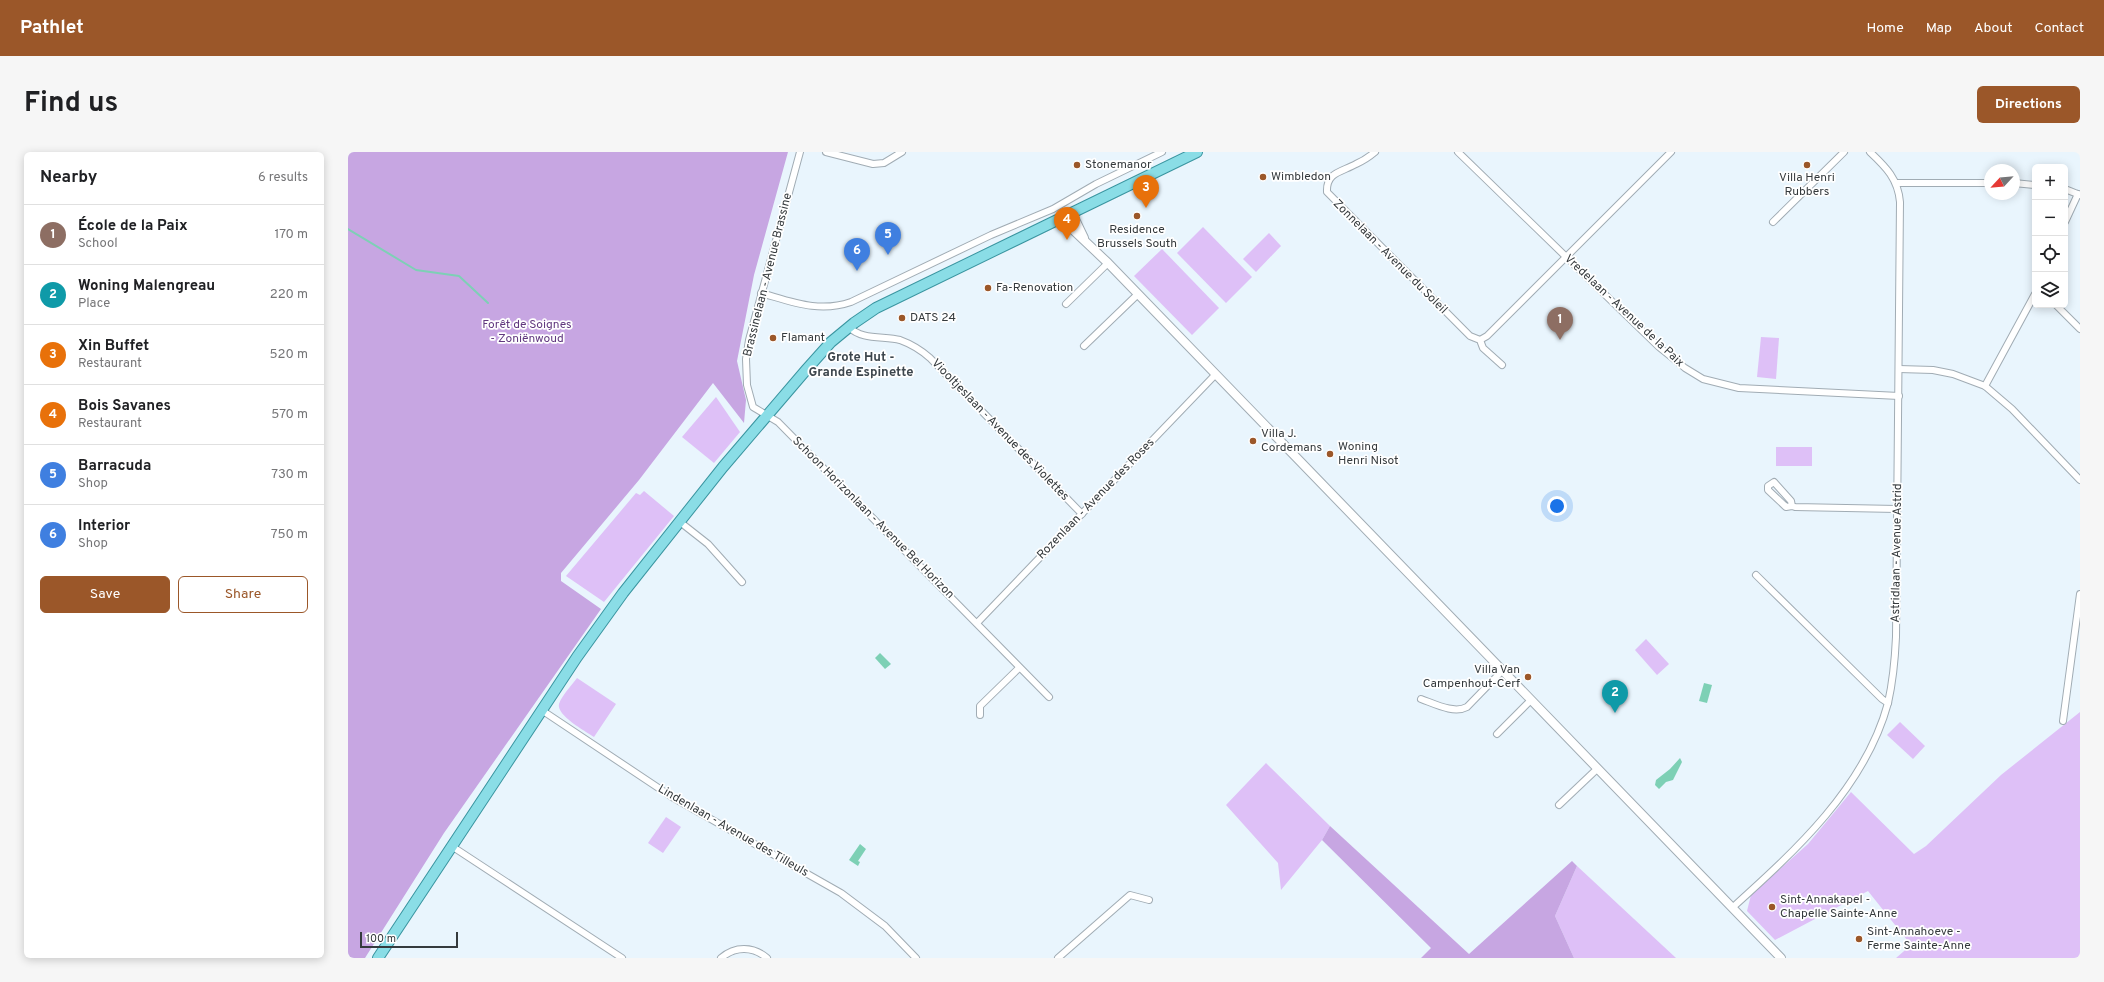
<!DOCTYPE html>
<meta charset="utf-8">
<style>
:root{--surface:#fff;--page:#f6f6f6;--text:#202124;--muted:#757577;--line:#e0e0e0;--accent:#9b5729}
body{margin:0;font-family:Overpass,sans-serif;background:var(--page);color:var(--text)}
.controls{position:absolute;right:12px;top:12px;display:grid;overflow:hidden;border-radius:6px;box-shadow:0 2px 10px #0003}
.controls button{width:36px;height:36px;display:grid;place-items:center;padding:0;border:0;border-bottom:1px solid var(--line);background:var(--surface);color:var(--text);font:20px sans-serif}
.compass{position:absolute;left:1636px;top:12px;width:36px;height:36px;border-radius:50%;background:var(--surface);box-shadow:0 2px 10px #0003;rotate:244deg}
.scale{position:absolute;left:12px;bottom:10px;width:98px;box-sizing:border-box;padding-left:4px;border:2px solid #353a3d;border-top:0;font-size:11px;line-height:14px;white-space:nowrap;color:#353a3d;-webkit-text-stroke:3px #fff;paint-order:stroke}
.you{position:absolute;left:1209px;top:354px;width:14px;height:14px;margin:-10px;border:3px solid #fff;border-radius:50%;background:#1a73e8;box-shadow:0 0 0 6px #1a73e833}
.badge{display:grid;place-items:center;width:26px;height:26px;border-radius:50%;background:var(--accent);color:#fff;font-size:13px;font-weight:700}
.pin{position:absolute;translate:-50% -33px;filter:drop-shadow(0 1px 2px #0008)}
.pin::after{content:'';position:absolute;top:21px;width:14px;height:12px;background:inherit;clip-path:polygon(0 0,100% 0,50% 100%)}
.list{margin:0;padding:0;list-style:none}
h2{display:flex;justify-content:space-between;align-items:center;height:52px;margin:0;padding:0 16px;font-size:17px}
h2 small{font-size:13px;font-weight:400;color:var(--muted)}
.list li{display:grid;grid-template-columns:26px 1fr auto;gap:12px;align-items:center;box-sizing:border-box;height:60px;padding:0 16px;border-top:1px solid var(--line)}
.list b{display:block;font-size:15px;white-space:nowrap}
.list p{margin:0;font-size:13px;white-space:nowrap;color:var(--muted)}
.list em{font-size:13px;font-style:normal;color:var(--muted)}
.actions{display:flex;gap:8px;padding:12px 16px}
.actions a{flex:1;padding:9px 0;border:1px solid var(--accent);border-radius:6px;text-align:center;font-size:14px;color:var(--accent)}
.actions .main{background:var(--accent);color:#fff}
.icon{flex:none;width:22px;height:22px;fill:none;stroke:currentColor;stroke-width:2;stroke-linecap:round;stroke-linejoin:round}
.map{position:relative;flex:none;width:1732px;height:806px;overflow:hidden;border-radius:6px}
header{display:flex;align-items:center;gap:24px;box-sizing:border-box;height:56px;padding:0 20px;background:var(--accent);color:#fff}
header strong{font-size:19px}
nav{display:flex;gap:22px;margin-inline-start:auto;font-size:14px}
.intro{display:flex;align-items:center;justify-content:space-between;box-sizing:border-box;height:96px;padding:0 24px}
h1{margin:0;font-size:28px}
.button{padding:10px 18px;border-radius:6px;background:var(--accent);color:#fff;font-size:14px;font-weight:700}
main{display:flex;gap:24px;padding:0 24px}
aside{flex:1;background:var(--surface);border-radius:6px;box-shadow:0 2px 10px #0003}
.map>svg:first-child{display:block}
.green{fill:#dec0f7}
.forest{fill:#c7a6e2}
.water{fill:#7dd0b5}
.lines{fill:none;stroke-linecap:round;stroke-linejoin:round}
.stream{stroke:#7dd0b5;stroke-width:2}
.minor-casing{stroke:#a1acb4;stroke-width:8}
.tertiary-casing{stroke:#a1acb4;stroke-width:10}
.primary-casing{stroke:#3a95a0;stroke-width:12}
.minor{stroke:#fff;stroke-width:6}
.tertiary{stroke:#fff;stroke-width:8}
.primary{stroke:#8adde6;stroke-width:10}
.poi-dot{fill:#9b5729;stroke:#fff;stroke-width:1.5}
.labels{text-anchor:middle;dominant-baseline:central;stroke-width:3.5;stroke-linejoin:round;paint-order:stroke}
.poi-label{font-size:12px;fill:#353a3d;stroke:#fff;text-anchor:start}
.street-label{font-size:12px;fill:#353a3d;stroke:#fff}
.park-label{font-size:12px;fill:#61387f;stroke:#fff}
.neighbourhood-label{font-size:13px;font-weight:bold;fill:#3d464d;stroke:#fff}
</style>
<header>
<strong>Pathlet</strong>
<nav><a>Home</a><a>Map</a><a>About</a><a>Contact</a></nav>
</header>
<div class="intro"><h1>Find us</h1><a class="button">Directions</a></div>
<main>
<aside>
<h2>Nearby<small>6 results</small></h2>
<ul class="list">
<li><span class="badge" style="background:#8d6e63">1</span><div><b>École de la Paix</b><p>School</p></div><em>170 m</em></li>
<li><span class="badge" style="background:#0f9aa8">2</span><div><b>Woning Malengreau</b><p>Place</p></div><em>220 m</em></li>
<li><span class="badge" style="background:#e8710a">3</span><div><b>Xin Buffet</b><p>Restaurant</p></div><em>520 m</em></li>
<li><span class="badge" style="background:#e8710a">4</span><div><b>Bois Savanes</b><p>Restaurant</p></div><em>570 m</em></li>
<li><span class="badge" style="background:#3f7fe0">5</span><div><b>Barracuda</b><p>Shop</p></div><em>730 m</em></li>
<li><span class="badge" style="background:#3f7fe0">6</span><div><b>Interior</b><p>Shop</p></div><em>750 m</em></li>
</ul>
<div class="actions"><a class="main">Save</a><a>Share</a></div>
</aside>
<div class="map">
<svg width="1732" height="806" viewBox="0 0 1732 806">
<rect width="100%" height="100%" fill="#e9f5fd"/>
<!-- green -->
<g class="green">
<path d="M855,75L904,125L878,151L829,101Z"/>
<path d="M921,81L933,94L908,120L895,107Z"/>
<path d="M814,97L871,156L844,183L786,124Z"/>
<path d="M1413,185L1431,186L1428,227L1409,225Z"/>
<path d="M368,245L392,280L366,311L334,285Z"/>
<rect x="1428" y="295" width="36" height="19"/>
<path d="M296,339L326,364L256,450L218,424L288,341L292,343Z"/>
<path d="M1298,487L1321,512L1309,523L1287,498Z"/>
<path d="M229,526L268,552L246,585C237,579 208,563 211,552C214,543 224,533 229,526Z"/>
<path d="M1732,560V806H1548L1563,793L1520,739L1427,788L1399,759L1403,743L1460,692L1503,640L1566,702L1578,694L1653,623Z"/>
<path d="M1552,570L1577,594L1565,607L1539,583Z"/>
<path d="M918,611L982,674L974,688L933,738L930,711L878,653Z"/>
<path d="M318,665L333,675L315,701L300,691Z"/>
<path d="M1229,714L1328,806H1226L1207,764Z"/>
</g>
<!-- forest -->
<g class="forest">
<path d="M0,0H440L406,123L389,209L398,248L396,271L365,231L291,328L213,421V429L253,457L96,681L17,806H0Z"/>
<path d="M982,674L1121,802L1224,709L1229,714L1207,764L1226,806H1073L1083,796L974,688Z"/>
</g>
<!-- water -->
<g class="water">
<path d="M532,501L543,512L537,517L527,506Z"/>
<path d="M1356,531L1364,533L1359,551L1351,549Z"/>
<path d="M1332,606L1334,610L1325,628L1318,630L1311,637L1307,633L1308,628L1322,617Z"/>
<path d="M512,692L518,697L510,709L512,710L510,714L501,708Z"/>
</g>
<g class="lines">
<!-- stream -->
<path class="stream" d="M0,77L68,118L111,124L140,151"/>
<!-- minor casing -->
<g class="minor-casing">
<g id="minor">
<path d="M452,0L401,188L398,207L399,233L405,255L430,270L701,545"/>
<path d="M478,0L525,12L536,11L554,0"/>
<path d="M1027,0C1021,5 1015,9 1008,12C994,20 978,20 979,40L1122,184L1132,188L1135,196L1154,213"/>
<path d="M1110,0L1311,195L1337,216L1355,227L1391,236L1551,244"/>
<path d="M1549,31H1642"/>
<path d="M1666,31L1687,33"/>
<path d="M1717,37L1732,43"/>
<path d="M1425,70L1496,0"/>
<path d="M1717,70L1730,42"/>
<path d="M413,141C445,150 471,161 503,150L643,83L705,57L748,32L814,0"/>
<path d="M718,152L760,111"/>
<path d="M1708,153L1732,177"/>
<path d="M501,175C513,188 536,184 552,188C563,192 573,198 582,206L734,362"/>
<path d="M1132,188L1139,184L1323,0"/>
<path d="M736,194L790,142"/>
<path d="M1551,217L1585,218L1605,222L1637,234L1664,257L1732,328"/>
<path d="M1637,234L1687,142"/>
<path d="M1444,354L1438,355L1420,338V334L1426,330L1443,349L1444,354L1447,355L1549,357"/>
<path d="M332,370L360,392L394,430"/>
<path d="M1408,423L1534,547L1540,551"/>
<path d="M629,471L867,223"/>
<path d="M1073,547C1087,552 1106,562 1119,555L1154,519"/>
<path d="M195,559L324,645L493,741L537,774L568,806"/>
<path d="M632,563V554L671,516"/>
<path d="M1715,569L1732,442"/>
<path d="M1149,582L1183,548"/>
<path d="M1211,653L1249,617"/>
<path d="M105,695L274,806"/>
<path d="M1384,756C1447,699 1517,636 1540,551C1545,529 1547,507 1548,485L1552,50C1550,27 1538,15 1522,0"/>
<path d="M373,806C387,794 405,794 419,806"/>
<path d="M710,806L782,743L801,748"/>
</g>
</g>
<!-- tertiary casing -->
<g class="tertiary-casing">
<g id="tertiary">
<path d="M724,61L736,86"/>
<path d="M716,64L721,74L760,111L1433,806"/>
</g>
</g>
<!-- primary casing -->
<g class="primary-casing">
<path id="primary" d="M30,806L229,505L275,441L375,315L458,218L483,190L506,171L528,156L849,0"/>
</g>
<!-- minor -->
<use href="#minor" class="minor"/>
<!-- tertiary -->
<use href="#tertiary" class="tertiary"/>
<!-- primary -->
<use href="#primary" class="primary"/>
</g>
<!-- markers -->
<g class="poi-dot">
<circle cx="729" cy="13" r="4"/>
<circle cx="1459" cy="13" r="4"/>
<circle cx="915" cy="25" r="4"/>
<circle cx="789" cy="64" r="4"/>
<circle cx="640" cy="136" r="4"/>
<circle cx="554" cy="166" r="4"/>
<circle cx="425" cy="186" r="4"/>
<circle cx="905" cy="289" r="4"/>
<circle cx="982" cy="302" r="4"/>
<circle cx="1180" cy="525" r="4"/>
<circle cx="1424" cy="755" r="4"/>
<circle cx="1511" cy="787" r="4"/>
</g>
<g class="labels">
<!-- poi labels -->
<g class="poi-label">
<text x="737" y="13">Stonemanor</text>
<text x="923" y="25">Wimbledon</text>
<text x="1459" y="26" text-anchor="middle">Villa Henri<tspan x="1459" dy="14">Rubbers</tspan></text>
<text x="789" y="78" text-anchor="middle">Residence<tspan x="789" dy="14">Brussels South</tspan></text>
<text x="648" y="136">Fa-Renovation</text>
<text x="562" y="166">DATS 24</text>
<text x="433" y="186">Flamant</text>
<text x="913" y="282">Villa J.<tspan x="913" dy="14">Cordemans</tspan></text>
<text x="990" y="295">Woning<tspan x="990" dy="14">Henri Nisot</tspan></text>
<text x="1172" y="518" text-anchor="end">Villa Van<tspan x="1172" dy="14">Campenhout-Cerf</tspan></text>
<text x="1432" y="748">Sint-Annakapel -<tspan x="1432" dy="14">Chapelle Sainte-Anne</tspan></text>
<text x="1519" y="780">Sint-Annahoeve -<tspan x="1519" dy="14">Ferme Sainte-Anne</tspan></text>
</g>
<!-- street labels -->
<g class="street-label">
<text transform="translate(1042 105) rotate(45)">Zonnelaan - Avenue du Soleil</text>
<text transform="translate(420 123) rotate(-76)">Brassinelaan - Avenue Brassine</text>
<text transform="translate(1276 159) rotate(43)">Vredelaan - Avenue de la Paix</text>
<text transform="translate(652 278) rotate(46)">Viooltjeslaan - Avenue des Violettes</text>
<text transform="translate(748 347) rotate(-46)">Rozenlaan - Avenue des Roses</text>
<text transform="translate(525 366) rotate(45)">Schoon Horizonlaan - Avenue Bel Horizon</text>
<text transform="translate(1549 401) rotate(-89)">Astridlaan - Avenue Astrid</text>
<text transform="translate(385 679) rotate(30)">Lindenlaan - Avenue des Tilleuls</text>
</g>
<!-- park labels -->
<g class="park-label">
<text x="179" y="173">Forêt de Soignes<tspan x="179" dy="14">- Zoniënwoud</tspan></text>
</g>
<!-- neighbourhood labels -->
<g class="neighbourhood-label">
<text x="513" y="206">Grote Hut -<tspan x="513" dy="15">Grande Espinette</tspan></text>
</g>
</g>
</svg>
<div class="controls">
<button>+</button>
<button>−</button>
<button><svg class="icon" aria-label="locate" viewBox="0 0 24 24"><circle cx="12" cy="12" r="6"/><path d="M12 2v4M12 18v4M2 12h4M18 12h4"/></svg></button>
<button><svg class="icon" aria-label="layers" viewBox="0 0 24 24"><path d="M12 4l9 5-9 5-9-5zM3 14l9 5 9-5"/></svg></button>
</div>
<svg class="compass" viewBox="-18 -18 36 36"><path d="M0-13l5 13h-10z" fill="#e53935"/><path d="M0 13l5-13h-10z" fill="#757577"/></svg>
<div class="scale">100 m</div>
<div class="you"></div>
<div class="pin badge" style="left:1212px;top:188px;background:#8d6e63">1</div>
<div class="pin badge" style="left:1267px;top:561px;background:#0f9aa8">2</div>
<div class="pin badge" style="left:798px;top:56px;background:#e8710a">3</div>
<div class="pin badge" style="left:719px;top:88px;background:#e8710a">4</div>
<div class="pin badge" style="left:540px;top:103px;background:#3f7fe0">5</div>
<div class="pin badge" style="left:509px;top:119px;background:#3f7fe0">6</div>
</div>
</main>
